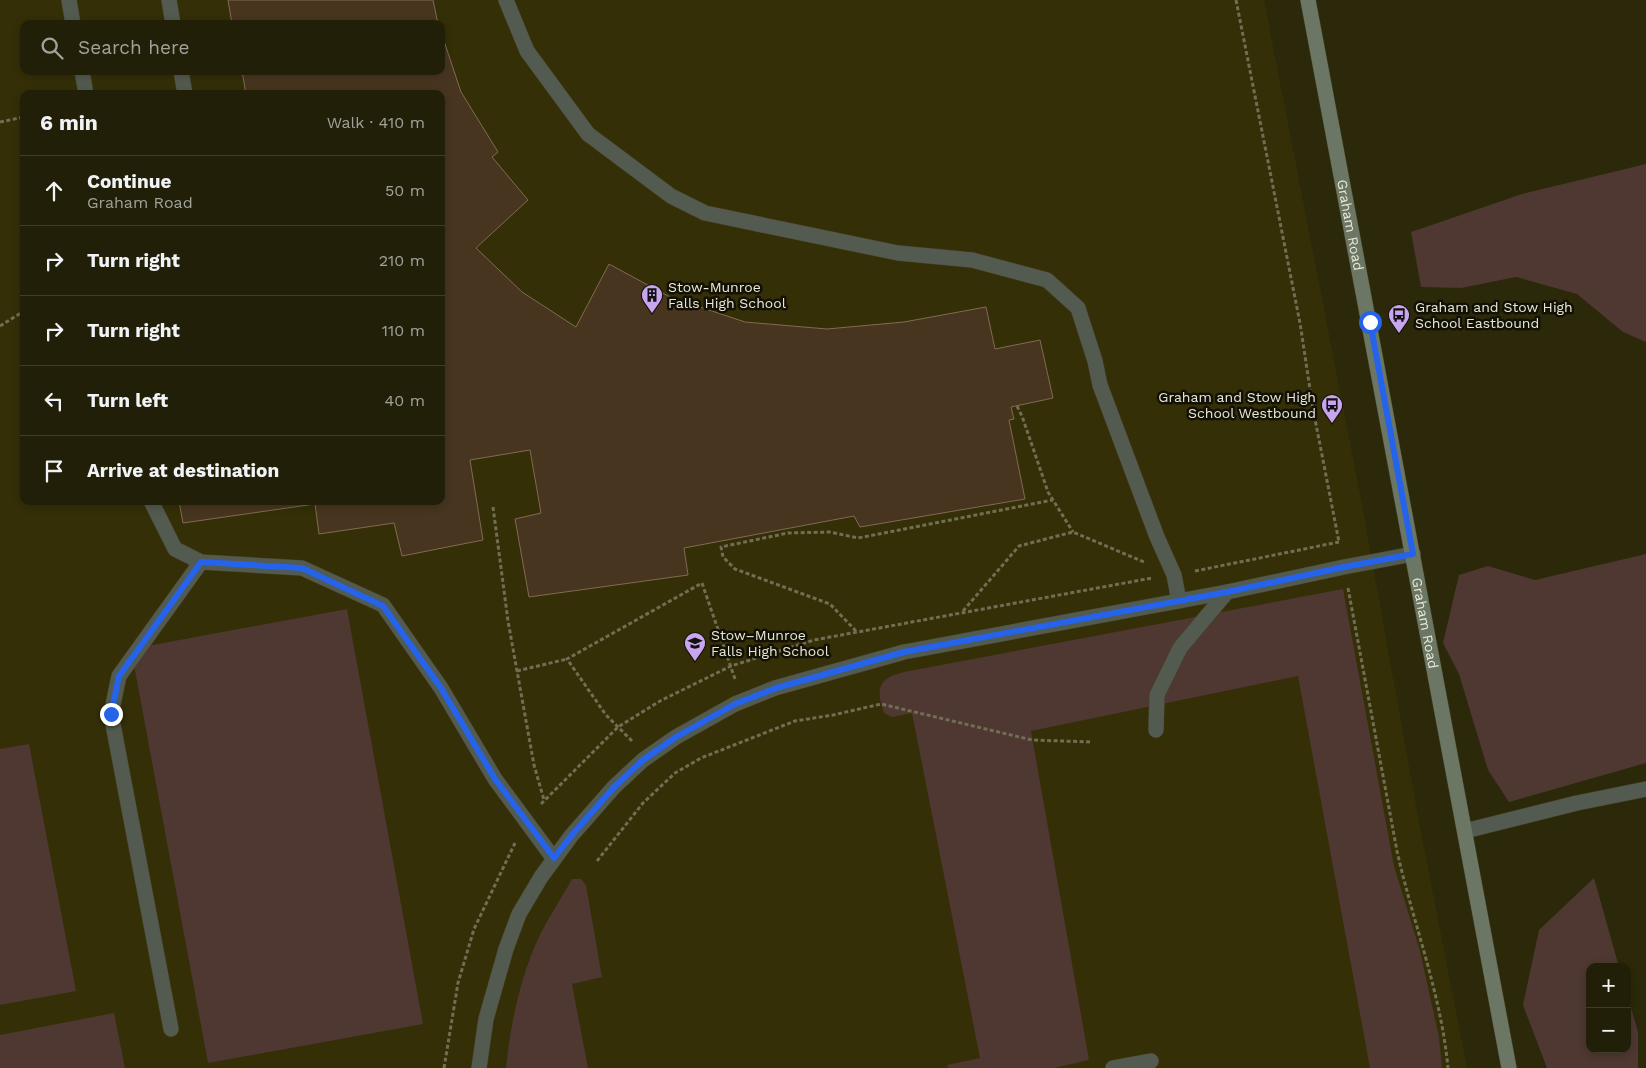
<!DOCTYPE html>
<meta charset="utf-8">
<style>
:root{--surface:#211f08;--page:#2d2c16;--text:#f1f3f6;--muted:#a2a29c;--line:#3e3d29}
body{margin:0;font-family:"Work Sans",sans-serif;background:var(--page);color:var(--text)}
.controls{position:absolute;right:15px;bottom:15px;display:grid;overflow:hidden;border-radius:10px;box-shadow:0 2px 8px #0003}
.controls button{width:45px;height:45px;display:grid;place-items:center;padding:0;border:0;border-bottom:1px solid var(--line);background:var(--surface);color:var(--text);font:25px sans-serif}
.stop{position:absolute;width:15px;height:15px;margin:-11px;border:4px solid #2563eb;border-radius:50%;background:#fff}
.stop.end{background:#2563eb;border-color:#fff;box-shadow:0 1px 5px #0008}
.list{margin:0;padding:0;list-style:none}
h2{display:flex;justify-content:space-between;align-items:center;height:65px;margin:0;padding:0 20px;font-size:21px}
h2 small{font-size:16px;font-weight:400;color:var(--muted)}
.list li{display:grid;grid-template-columns:32px 1fr auto;gap:15px;align-items:center;box-sizing:border-box;height:70px;padding:0 20px;border-top:1px solid var(--line)}
.list b{display:block;font-size:19px;white-space:nowrap}
.list p{margin:0;font-size:16px;white-space:nowrap;color:var(--muted)}
.list em{font-size:16px;font-style:normal;color:var(--muted)}
.icon{flex:none;width:28px;height:28px;fill:none;stroke:currentColor;stroke-width:2;stroke-linecap:round;stroke-linejoin:round}
.map{position:relative;flex:none;width:1646px;height:1068px;overflow:hidden}
.search{position:absolute;background:var(--surface);box-shadow:0 2px 8px #0003;left:20px;top:20px;width:425px;height:55px;display:flex;align-items:center;gap:12px;box-sizing:border-box;padding:0 18px;border-radius:10px;color:var(--muted);font-size:19px}
.panel{position:absolute;background:var(--surface);box-shadow:0 2px 8px #0003;left:20px;top:90px;width:425px;height:415px;border-radius:10px}
.map>svg:first-child{display:block}
.built{fill:#342f07;fill-rule:evenodd}
.green{fill:#4e3831}
.building{fill:#47351f;stroke:#816b52}
.lines{fill:none;stroke-linecap:round;stroke-linejoin:round}
.lane-casing{stroke:#464427;stroke-width:16}
.secondary-casing{stroke:#464427;stroke-width:16}
.path{stroke:#706e53;stroke-width:3;stroke-dasharray:4 2.5;stroke-linecap:butt}
.lane{stroke:#535a4f;stroke-width:15}
.secondary{stroke:#6b7664;stroke-width:15}
.route{stroke:#2563eb;stroke-width:6}
.labels{text-anchor:middle;dominant-baseline:central;stroke-width:5;stroke-linejoin:round;paint-order:stroke}
.street-label{font-size:14px;fill:#e9e8d6;stroke:#131105}
.poi-label{font-size:14px;fill:#e9e8d6;stroke:#131105;text-anchor:start}
</style>
<div class="map">
<svg width="1646" height="1068" viewBox="0 0 1646 1068">
<rect width="100%" height="100%" fill="#2c290a"/>
<!-- built -->
<path class="built" d="M0,0H1264L1360,494L1419,822L1467,1068H0ZM24,24H441V71H24ZM24,94H441V501H24Z"/>
<!-- green -->
<g class="green">
<path d="M1646,164V342L1623,332L1577,294L1516,277L1461,288L1421,287L1411,232L1522,194Z"/>
<path d="M1646,554V763L1509,802L1488,770L1459,674L1443,643L1459,575L1488,566L1535,580Z"/>
<path d="M1343,589L1394,866L1420,951L1439,1037L1442,1068H1370L1298,676L1031,731L1089,1060L1054,1068H948L947,1065L980,1058L912,713L892,717L884,713C880,701 875,686 888,678C892,675 899,674 904,672Z"/>
<path d="M347,609L423,1024L208,1063L131,649Z"/>
<path d="M29,744L76,991L0,1005V749Z"/>
<path d="M1594,878L1619,967H1590V1049H1627V994L1638,1032V1068H1547L1523,1005L1539,930Z"/>
<path d="M572,879H581L586,885L602,977L572,984L588,1068H506C510,1026 520,978 538,939C548,918 561,899 572,879Z"/>
<path d="M114,1013L125,1068H0V1035Z"/>
</g>
<!-- building -->
<g class="building">
<path d="M228,0H433L438,24H232Z"/>
<path d="M441,32L461,92L498,152L492,157L528,200L476,248L522,292L576,327L609,264L670,297L745,322L827,329L904,322L986,307L995,349L1040,340L1053,398L1011,407L1014,419L1009,420L1025,499L860,527L854,516L684,548L688,575L529,597L515,519L541,513L530,450L470,460L483,540L402,556L394,523L319,534L315,504L183,523L179,501H441V94H246L242,71H441Z"/>
</g>
<g class="lines">
<!-- lane casing -->
<g class="lane-casing">
<g id="lane">
<path d="M69,0L73,24"/>
<path d="M169,0L173,24"/>
<path d="M506,0L527,51L588,134L671,196L705,213L898,253L972,260L1047,280L1078,308L1095,361L1100,385L1157,537L1174,575L1179,601"/>
<path d="M82,71L86,94"/>
<path d="M181,71L185,94"/>
<path d="M151,501L175,549L201,562L302,568L383,605L441,688L495,779L554,859"/>
<path d="M1156,730L1157,695L1180,648L1227,592"/>
<path d="M1465,831L1577,803L1646,789"/>
<path d="M171,1029L111,714L119,676L201,562"/>
<path d="M479,1068L486,1019L506,949L519,914L541,877L571,836L614,787L643,760L676,737L735,704L775,688L904,652L1227,592L1344,567L1413,554"/>
<path d="M1113,1068L1151,1061"/>
</g>
</g>
<!-- secondary casing -->
<g class="secondary-casing">
<g id="secondary">
<path id="s1" d="M1308,0L1509,1068"/>
</g>
</g>
<!-- path -->
<g class="path">
<path d="M1236,0L1300,323L1313,409L1339,542"/>
<path d="M0,122L24,117"/>
<path d="M0,326L24,311"/>
<path d="M1017,406L1022,416L1048,492L1073,532"/>
<path d="M493,507L508,621L534,765L544,800"/>
<path d="M1195,571L1339,542"/>
<path d="M1348,588L1397,851C1413,923 1441,993 1448,1068"/>
<path d="M963,611L1019,546L1073,532L1144,562"/>
<path d="M856,631L830,604L735,569L723,557L721,547L788,533L830,532L858,538L1053,500"/>
<path d="M517,671L567,659"/>
<path d="M632,741L606,715L567,659L702,583L735,679"/>
<path d="M541,804L618,727L660,701L731,666L814,640L1152,578"/>
<path d="M597,861L643,803L675,773L701,758L795,721L833,715L881,704L1032,740L1092,742"/>
<path d="M444,1068L458,983L474,929L515,843"/>
</g>
<!-- lane -->
<use href="#lane" class="lane"/>
<!-- secondary -->
<use href="#secondary" class="secondary"/>
</g>
<g class="lines">
<!-- route -->
<path class="route" d="M111,714L119,676L201,562L302,568L383,606L441,688L495,779L554,858L571,836L614,787L643,760L676,737L735,704L776,688L904,652L1227,592L1344,567L1413,554L1370,322"/>
</g>
<!-- icons -->
<defs>
<g id="building-pin" transform="scale(1.125)"><path d="M0 17L-7.5 6A9.5 9.5 0 1 1 7.5 6Z" fill="#c8a5ee" stroke="#131105"/><path d="M-4-6H4V6H1V3H-1V6H-4ZM-2.5-4.3h1.7v1.8h-1.7ZM.8-4.3h1.7v1.8H.8ZM-2.5-1h1.7V.8h-1.7ZM.8-1h1.7V.8H.8Z" fill="#111"/></g>
<g id="bus-pin" transform="scale(1.125)"><path d="M0 17L-7.5 6A9.5 9.5 0 1 1 7.5 6Z" fill="#c8a5ee" stroke="#131105"/><path d="M-5-6H5V4H4V6H2V4H-2V6H-4V4H-5ZM-3.5-4V0h7V-4ZM-3.5 1.2v1.5H-2V1.2ZM2 1.2v1.5H3.5V1.2Z" fill="#111"/></g>
<g id="school-pin" transform="scale(1.125)"><path d="M0 17L-7.5 6A9.5 9.5 0 1 1 7.5 6Z" fill="#c8a5ee" stroke="#131105"/><path d="M0-5L7-2L0 1L-7-2ZM-4 1L0 2.5L4 1V4Q0 6-4 4Z" fill="#111"/></g>
</defs>
<g fill-rule="evenodd">
<use href="#building-pin" x="652" y="295"/>
<use href="#bus-pin" x="1399" y="315"/>
<use href="#bus-pin" x="1332" y="405"/>
<use href="#school-pin" x="695" y="643"/>
</g>
<g class="labels">
<!-- street labels -->
<g class="street-label">
<text stroke="none"><textPath href="#s1" startOffset="229">Graham Road</textPath></text>
<text stroke="none"><textPath href="#s1" startOffset="634">Graham Road</textPath></text>
</g>
<!-- poi labels -->
<g class="poi-label">
<text x="668" y="287">Stow-Munroe<tspan x="668" dy="16">Falls High School</tspan></text>
<text x="1415" y="307">Graham and Stow High<tspan x="1415" dy="16">School Eastbound</tspan></text>
<text x="1316" y="397" text-anchor="end">Graham and Stow High<tspan x="1316" dy="16">School Westbound</tspan></text>
<text x="711" y="635">Stow–Munroe<tspan x="711" dy="16">Falls High School</tspan></text>
</g>
</g>
</svg>
<div class="controls">
<button>+</button>
<button>−</button>
</div>
<div class="stop" style="left:1370px;top:322px"></div>
<div class="stop end" style="left:111px;top:714px"></div>
<div class="search"><svg class="icon" aria-label="search" viewBox="0 0 24 24"><circle cx="10" cy="10" r="6"/><path d="M15 15l6 6"/></svg>Search here</div>
<section class="panel">
<h2>6 min<small>Walk · 410 m</small></h2>
<ul class="list">
<li><svg class="icon" aria-label="ahead" viewBox="0 0 24 24"><path d="M12 20V5M6 11l6-6 6 6"/></svg><div><b>Continue</b><p>Graham Road</p></div><em>50 m</em></li>
<li><svg class="icon" aria-label="right" viewBox="0 0 24 24"><path d="M7 20v-9h11M14 6l5 5-5 5"/></svg><div><b>Turn right</b></div><em>210 m</em></li>
<li><svg class="icon" aria-label="right" viewBox="0 0 24 24"><path d="M7 20v-9h11M14 6l5 5-5 5"/></svg><div><b>Turn right</b></div><em>110 m</em></li>
<li><svg class="icon" aria-label="left" viewBox="0 0 24 24"><path d="M17 20v-9H6M10 6l-5 5 5 5"/></svg><div><b>Turn left</b></div><em>40 m</em></li>
<li><svg class="icon" aria-label="arrive" viewBox="0 0 24 24"><path d="M6 21V4h12l-3 4 3 4H6"/></svg><div><b>Arrive at destination</b></div></li>
</ul>
</section>
</div>
